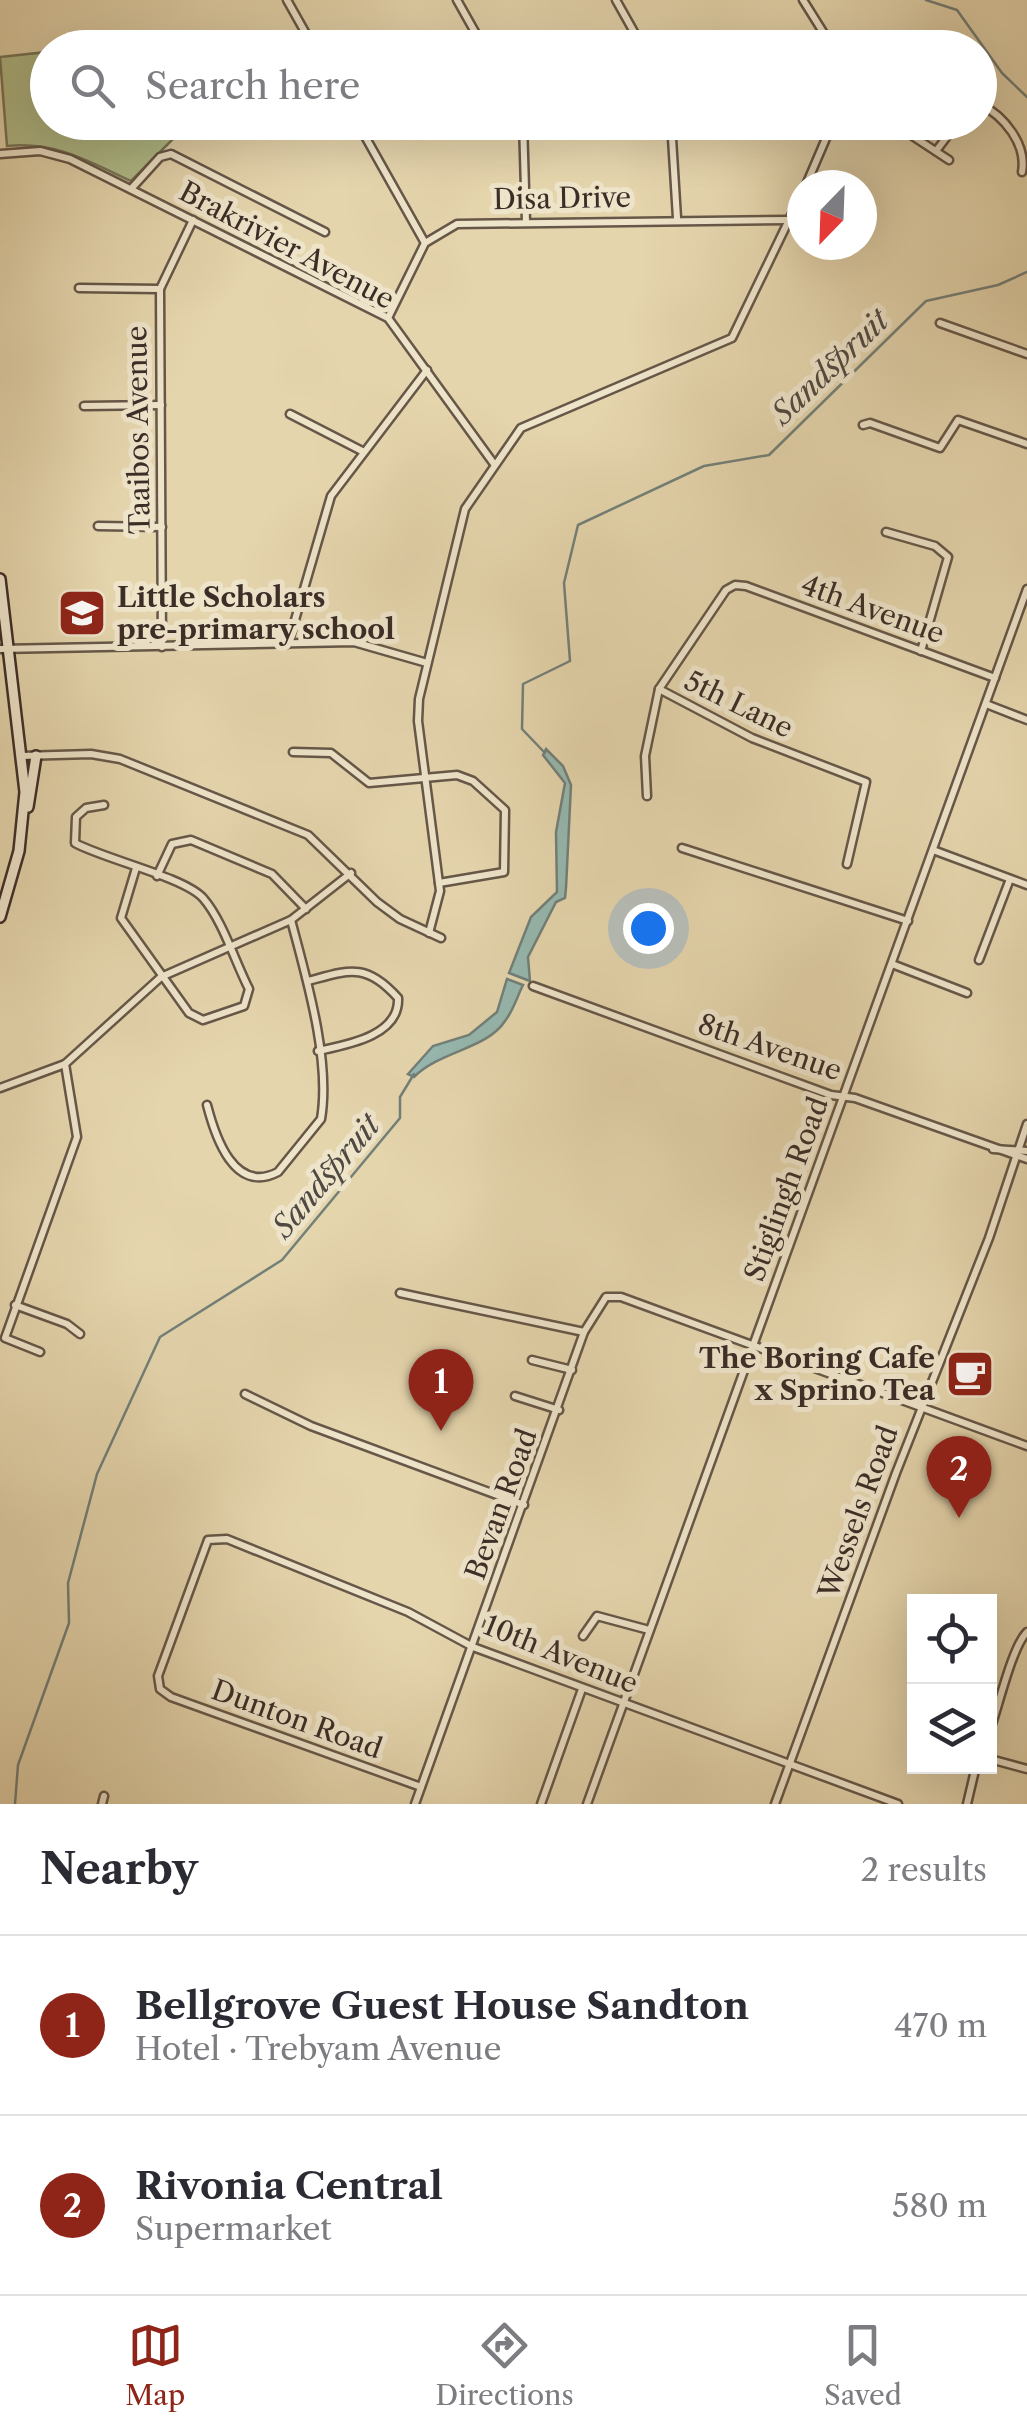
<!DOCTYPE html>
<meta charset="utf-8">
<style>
:root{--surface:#fff;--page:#f2f2f3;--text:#2b2b33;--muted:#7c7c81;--line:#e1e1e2;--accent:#8f2418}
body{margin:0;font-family:"Libre Caslon Text",serif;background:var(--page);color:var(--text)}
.controls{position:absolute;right:30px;bottom:30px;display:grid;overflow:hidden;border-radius:0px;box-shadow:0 10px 40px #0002}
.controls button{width:90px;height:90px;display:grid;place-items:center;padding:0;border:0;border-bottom:2px solid var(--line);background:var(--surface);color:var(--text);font:50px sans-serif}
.compass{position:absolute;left:787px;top:170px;width:90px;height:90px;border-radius:50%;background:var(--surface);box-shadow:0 10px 40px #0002;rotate:203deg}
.you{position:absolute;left:648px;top:928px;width:35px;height:35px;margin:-25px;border:8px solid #fff;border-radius:50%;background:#1a73e8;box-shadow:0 0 0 15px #1a73e833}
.badge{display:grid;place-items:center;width:65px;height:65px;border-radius:50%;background:var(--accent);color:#fff;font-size:32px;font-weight:700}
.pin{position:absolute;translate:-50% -82px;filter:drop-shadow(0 2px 5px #0008)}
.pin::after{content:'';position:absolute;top:52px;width:35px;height:30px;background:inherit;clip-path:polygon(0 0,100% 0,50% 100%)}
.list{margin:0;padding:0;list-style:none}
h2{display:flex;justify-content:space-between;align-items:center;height:130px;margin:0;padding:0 40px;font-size:42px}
h2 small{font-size:32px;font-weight:400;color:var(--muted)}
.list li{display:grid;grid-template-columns:65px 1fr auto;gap:30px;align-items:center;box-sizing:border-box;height:180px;padding:0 40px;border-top:2px solid var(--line)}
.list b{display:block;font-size:38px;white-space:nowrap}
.list p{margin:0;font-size:32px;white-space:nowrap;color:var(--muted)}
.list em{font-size:32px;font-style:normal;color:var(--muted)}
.icon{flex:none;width:55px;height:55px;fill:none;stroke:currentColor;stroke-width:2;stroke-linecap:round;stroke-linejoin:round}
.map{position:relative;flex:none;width:1027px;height:1804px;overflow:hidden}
.search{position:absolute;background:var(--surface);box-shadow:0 10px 40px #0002;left:30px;right:30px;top:30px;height:110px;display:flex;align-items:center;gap:25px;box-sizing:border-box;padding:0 35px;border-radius:55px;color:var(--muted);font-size:38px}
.sheet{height:490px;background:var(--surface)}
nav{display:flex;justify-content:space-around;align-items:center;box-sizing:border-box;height:140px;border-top:2px solid var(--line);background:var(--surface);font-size:28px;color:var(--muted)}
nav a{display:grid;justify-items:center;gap:5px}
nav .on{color:var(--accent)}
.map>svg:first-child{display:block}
.green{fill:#b2be8b;stroke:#777659;stroke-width:2.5}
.water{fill:#96b8b0;stroke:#728079;stroke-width:2.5}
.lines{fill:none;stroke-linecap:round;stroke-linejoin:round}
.stream{stroke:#728079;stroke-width:2.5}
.street-casing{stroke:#665748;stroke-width:11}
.secondary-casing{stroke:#3c2d27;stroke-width:14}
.street{stroke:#eee4ca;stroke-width:6}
.secondary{stroke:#eee4ca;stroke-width:9}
.labels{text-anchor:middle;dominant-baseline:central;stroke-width:10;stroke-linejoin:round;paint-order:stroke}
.street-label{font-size:28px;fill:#3c2d27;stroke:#eee4ca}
.poi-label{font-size:28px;font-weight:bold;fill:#3c2d27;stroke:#eee4ca;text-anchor:start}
.water-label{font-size:30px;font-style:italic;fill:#4e4942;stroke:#eee4ca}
</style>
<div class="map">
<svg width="1027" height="1804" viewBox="0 0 1027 1804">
<rect width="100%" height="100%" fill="#e5d5ad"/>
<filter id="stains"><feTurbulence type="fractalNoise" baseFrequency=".002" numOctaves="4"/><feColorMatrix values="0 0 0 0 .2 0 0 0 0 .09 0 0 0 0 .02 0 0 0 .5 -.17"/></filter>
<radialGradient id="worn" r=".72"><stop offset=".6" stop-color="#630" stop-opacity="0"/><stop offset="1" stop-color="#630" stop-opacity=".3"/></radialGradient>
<!-- green -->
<path class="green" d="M47,52L48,122L189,123L131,181C88,161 55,141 7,146L0,57Z"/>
<!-- water -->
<g class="water">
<path d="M546,749L563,766L571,785L566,888L565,898L556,902L528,957L530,981L509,973L531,917L557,892L556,832L565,783L543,755Z"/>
<path d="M507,979L523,985C517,997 513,1011 505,1021C487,1049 440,1051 414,1077L408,1074L433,1046L469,1035L497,1012Z"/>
</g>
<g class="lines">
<!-- stream -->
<g class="stream">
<path d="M926,0L957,10L1002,73L1027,97"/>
<path d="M545,753L522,729L523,684L570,661L564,583L578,525L704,466L769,455L926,301L998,285L1027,272"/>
<path d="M15,1804L18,1765L69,1623L68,1583L97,1474L160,1337L282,1260L400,1118V1097L414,1074"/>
</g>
<!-- street casing -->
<g class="street-casing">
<g id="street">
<path d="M287,0L314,48"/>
<path d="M457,0L484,48"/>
<path d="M616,0L643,48"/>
<path d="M803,0L833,48"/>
<path d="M980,104C1004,116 1027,144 1022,172"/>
<path d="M308,122L321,127L334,122"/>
<path d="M357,122L425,243"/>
<path d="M523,122L526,222"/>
<path d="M671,122L677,218"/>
<path d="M868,122L911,135L949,160"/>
<path d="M936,151L958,122"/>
<path d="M0,154L40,151L70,159L388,318L494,464"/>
<path d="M806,185L833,122"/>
<path d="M131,189L160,157L171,154L325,232"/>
<path d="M79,288L160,289"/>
<path d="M388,318L425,243L457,224L789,220"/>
<path d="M940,323L1027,354"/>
<path d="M84,406L161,405"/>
<path d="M290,414L364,452"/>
<path d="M863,425L870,423L940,448L958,420L1027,444"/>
<path d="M98,526L162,527"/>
<path d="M886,532L935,546L948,557L921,651"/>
<path d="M288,644L331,496L427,370"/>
<path d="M162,647L160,289L193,220"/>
<path d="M0,649L354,642L427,663"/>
<path d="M986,704L1027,720"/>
<path d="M293,752L331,753L369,783L457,775L473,781L505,810L504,872L439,883"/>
<path d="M21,756L91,754L120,759L308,835L377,902L400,919L441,938"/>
<path d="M647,796L645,756L659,689"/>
<path d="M104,805L86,808L76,817L75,843C104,859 184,877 203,898C223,921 235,962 249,989L244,1006L203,1020L189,1013L121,918L136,868"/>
<path d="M682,848L908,921"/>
<path d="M933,850L1027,885"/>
<path d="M847,864L866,782L752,738L659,689L726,590L735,585L746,586L995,678"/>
<path d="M157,876L172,844L191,840L272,874L306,909"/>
<path d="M429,933L440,891L418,721L419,699L465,509L521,428L732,338L802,193"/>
<path d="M979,960L1010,879"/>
<path d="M892,964L967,993"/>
<path d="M308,981C349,970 366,962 398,998C400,1036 346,1045 318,1051"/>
<path d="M533,986L831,1095L855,1098L1027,1159"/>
<path d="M0,1088L65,1064L161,977L291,920L351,873"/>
<path d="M207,1105C215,1136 234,1195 278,1172L321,1119C331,1060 306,977 291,920"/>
<path d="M993,1149L1027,1151"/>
<path d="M400,1293L584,1332"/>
<path d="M15,1305L67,1324L80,1334"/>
<path d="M40,1352L5,1338L77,1137L65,1064"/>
<path d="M532,1360L572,1370"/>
<path d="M245,1394L311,1426L524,1505"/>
<path d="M515,1396L559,1410"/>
<path d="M583,1636L597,1616L649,1630"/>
<path d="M990,1730C999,1705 1012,1647 1027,1632"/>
<path d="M990,1759L1027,1769"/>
<path d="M421,1787L171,1697L160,1689L158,1676L208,1540L227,1539L408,1612L473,1647L898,1804"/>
<path d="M102,1804L104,1796"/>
<path d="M415,1804L584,1332L606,1297H621L1027,1446"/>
<path d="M541,1804L582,1689"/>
<path d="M587,1804L1027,589"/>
<path d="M775,1804L896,1473L989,1238L1027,1124"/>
<path d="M967,1804L976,1766"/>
</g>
</g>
<!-- secondary casing -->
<g class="secondary-casing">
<g id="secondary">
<path d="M0,579L25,792L19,851L0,917"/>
<path d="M28,807L36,756"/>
</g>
</g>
<!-- street -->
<use href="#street" class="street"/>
<!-- secondary -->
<use href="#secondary" class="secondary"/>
</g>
<!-- icons -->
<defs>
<g id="school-square" transform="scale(2.5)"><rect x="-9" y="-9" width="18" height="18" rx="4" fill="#8f2418" stroke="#eee4ca"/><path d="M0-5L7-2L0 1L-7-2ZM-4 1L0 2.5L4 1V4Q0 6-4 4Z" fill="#fff"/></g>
<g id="cafe-square" transform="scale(2.5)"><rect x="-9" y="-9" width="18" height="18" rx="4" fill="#8f2418" stroke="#eee4ca"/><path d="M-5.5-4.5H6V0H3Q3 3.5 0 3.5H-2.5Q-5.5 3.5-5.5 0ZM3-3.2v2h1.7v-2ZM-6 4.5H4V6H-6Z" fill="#fff"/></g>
</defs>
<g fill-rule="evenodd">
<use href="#school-square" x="82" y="613"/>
<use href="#cafe-square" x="970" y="1374"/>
</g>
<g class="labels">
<!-- street labels -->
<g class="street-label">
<text transform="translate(562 198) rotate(-1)">Disa Drive</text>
<text transform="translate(287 245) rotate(28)">Brakrivier Avenue</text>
<text transform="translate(138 430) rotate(-91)">Taaibos Avenue</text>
<text transform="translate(873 609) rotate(20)">4th Avenue</text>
<text transform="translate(739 704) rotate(26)">5th Lane</text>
<text transform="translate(770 1047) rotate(19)">8th Avenue</text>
<text transform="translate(786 1189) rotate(-70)">Stiglingh Road</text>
<text transform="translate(501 1504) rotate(-70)">Bevan Road</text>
<text transform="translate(858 1512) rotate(-70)">Wessels Road</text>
<text transform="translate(561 1654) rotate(22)">10th Avenue</text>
<text transform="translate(297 1719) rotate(20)">Dunton Road</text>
</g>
<!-- poi labels -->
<g class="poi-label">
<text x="117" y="597">Little Scholars<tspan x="117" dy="32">pre-primary school</tspan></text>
<text x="935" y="1358" text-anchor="end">The Boring Cafe<tspan x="935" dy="32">x Sprino Tea</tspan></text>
</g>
<!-- water labels -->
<g class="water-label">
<text transform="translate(830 367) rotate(-44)">Sandspruit</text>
<text transform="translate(326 1176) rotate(-50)">Sandspruit</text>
</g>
</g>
<rect width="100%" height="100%" filter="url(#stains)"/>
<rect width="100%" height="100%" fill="url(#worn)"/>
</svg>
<div class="controls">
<button><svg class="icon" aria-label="locate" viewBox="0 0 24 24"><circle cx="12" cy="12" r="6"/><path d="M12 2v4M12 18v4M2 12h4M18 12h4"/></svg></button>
<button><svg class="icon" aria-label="layers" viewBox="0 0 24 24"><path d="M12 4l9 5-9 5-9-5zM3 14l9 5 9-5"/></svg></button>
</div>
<svg class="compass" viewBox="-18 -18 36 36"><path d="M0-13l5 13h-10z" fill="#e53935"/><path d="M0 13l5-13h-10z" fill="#7c7c81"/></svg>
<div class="you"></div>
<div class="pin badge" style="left:441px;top:1431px">1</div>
<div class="pin badge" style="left:959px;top:1518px">2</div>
<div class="search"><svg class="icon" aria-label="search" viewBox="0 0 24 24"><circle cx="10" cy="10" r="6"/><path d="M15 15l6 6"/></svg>Search here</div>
</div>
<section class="sheet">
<h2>Nearby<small>2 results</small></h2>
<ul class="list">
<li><span class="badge">1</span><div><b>Bellgrove Guest House Sandton</b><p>Hotel · Trebyam Avenue</p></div><em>470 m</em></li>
<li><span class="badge">2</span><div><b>Rivonia Central</b><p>Supermarket</p></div><em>580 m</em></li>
</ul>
</section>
<nav>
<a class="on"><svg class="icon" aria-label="map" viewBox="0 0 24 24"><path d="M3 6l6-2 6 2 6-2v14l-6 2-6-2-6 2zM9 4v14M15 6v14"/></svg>Map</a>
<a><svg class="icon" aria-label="directions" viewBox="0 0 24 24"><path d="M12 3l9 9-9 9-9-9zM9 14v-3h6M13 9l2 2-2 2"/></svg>Directions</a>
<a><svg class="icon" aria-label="saved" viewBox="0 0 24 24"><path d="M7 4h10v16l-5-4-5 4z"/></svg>Saved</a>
</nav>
